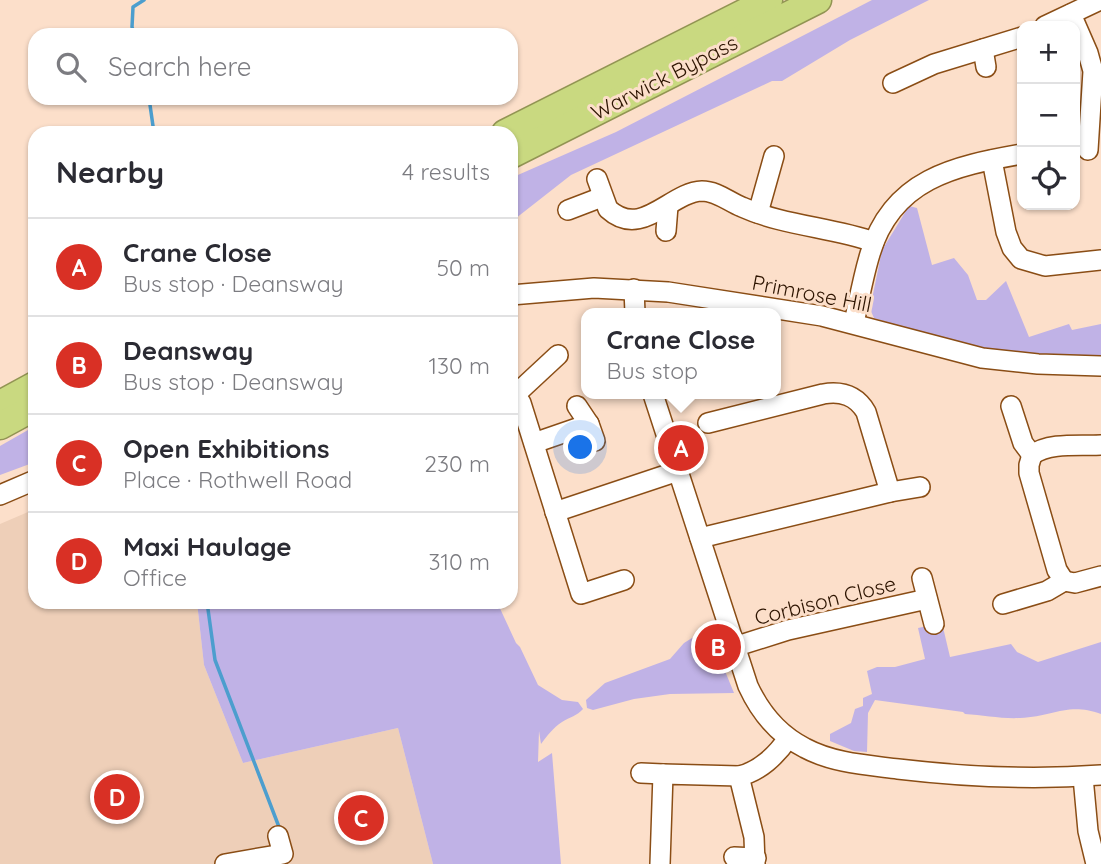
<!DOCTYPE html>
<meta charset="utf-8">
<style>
:root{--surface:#fff;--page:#f7f7f7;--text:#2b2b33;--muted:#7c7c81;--line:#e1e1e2;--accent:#d93025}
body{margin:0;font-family:Quicksand,sans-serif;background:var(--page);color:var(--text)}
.controls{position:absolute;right:21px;top:21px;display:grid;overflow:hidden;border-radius:14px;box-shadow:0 2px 5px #0004}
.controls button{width:63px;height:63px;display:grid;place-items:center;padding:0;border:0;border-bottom:2px solid var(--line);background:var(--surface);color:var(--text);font:35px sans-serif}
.you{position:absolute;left:581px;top:448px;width:24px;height:24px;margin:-18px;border:5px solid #fff;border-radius:50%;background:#1a73e8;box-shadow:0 0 0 10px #1a73e833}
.badge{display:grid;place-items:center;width:46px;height:46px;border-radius:50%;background:var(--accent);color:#fff;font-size:23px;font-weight:700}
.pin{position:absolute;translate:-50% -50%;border:4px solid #fff;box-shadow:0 2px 7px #0006}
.popup{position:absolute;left:581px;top:308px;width:200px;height:91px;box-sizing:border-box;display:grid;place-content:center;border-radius:14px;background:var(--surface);filter:drop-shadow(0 2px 5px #0005);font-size:23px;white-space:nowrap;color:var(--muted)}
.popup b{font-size:26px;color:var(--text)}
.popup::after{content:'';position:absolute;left:50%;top:100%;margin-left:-14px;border:14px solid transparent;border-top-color:var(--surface)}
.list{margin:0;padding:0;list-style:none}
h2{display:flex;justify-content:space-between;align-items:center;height:91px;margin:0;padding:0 28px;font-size:30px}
h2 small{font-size:23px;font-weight:400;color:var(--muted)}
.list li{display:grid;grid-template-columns:46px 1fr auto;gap:21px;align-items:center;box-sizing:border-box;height:98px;padding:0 28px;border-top:2px solid var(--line)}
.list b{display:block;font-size:26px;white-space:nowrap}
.list p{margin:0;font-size:23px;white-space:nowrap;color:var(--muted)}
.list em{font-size:23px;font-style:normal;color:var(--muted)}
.icon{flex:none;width:38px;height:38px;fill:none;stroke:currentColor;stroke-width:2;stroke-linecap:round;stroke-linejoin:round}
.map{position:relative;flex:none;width:1101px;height:864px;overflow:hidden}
.search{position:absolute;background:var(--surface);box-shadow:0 2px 5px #0004;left:28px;top:28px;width:490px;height:77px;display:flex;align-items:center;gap:18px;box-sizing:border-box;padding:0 24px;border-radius:21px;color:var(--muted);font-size:26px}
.panel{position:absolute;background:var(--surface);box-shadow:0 2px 5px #0004;left:28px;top:126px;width:490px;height:483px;border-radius:21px}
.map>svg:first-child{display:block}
.built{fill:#eecfb8}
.green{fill:#c0b2e6}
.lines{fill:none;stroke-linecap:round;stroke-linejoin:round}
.stream{stroke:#4c9ece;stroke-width:3.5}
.minor-casing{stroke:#8a4d15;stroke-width:22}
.highway-casing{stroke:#929453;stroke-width:29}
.minor{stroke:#fff;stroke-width:19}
.highway{stroke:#c9d980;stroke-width:26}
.labels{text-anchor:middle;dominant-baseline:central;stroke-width:6;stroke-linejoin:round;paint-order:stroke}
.street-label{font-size:21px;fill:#2d1400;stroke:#fcdfca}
</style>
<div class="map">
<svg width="1101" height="864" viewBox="0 0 1101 864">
<rect width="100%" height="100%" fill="#fcdfca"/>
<!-- built -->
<path class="built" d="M35,509V602H197L204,665L243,763L398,728L433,864H0V524Z"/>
<!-- green -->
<g class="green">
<path d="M872,0H929L850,40L782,81H772L571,175L511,222V178L616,132Z"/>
<path d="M909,206L917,208L932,265L954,258L968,275L977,300H986L1006,281L1029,337L1069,324L1072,330L1101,324V360L1013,355L934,337L874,318L870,309L882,250Z"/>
<path d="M35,426V462L0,475V446Z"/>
<path d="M197,602H497L516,643L520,647L538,685L562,700L578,702L583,709C577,716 570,717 562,722C553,728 547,736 541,744L539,731L538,762L552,753L561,864H433L398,728L243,763L204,665Z"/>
<path d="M942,623L950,657L1011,644L1017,652L1038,662L1101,642V714C1067,702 1054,717 1020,718C1002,719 983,715 965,714L963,712L875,700L868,713L867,752L854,751L830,741V734L851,723L855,709L863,706V698L872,694L867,671L877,667H895L925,659L918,628Z"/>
<path d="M713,625L717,637L718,654L734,693L670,694L634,699L593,710L587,708L586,700L605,683L670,659L684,643Z"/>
</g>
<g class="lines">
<!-- stream -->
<g class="stream">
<path d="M135,35L132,27L133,7L144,0"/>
<path d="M149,98L154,133"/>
<path d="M207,602L215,660L279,827"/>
</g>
<!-- minor casing -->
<g class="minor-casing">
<g id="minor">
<path d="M1071,14L1088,53L1093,71L1088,150"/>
<path d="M1045,26L1100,0"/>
<path d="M983,49L986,67"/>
<path d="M893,83L934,64L1022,37"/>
<path d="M992,160L1006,232L1012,248L1021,259L1045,266L1101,260"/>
<path d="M597,179L608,209C642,240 670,192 702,191C717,191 729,202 742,207C784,226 831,227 874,242"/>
<path d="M568,210L602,197"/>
<path d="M758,213L774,156"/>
<path d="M666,231L668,206"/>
<path d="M634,289L635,313"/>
<path d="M511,295L594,288L668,292L822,316L982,358L1038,364L1101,366"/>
<path d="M854,323C859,300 863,277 870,254C892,179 954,166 1022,154"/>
<path d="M511,388L521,403L581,594L624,580"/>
<path d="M516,394L558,355"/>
<path d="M653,394L748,686C760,712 779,735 805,748C833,763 867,765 898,769C966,777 1033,780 1101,775"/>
<path d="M577,406L589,424L595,441"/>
<path d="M1011,406L1023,443L1032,455"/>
<path d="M534,443L589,424"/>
<path d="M1032,455L1029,465V473L1057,570L1064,581"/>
<path d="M1032,455C1049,442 1080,446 1101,445"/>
<path d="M890,492L920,487"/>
<path d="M0,495L35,480"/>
<path d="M555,512L678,471"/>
<path d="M700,538L890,492L866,412C856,395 841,391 823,394L708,423"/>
<path d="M922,578L934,624"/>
<path d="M1003,604L1047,591L1064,581L1075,583L1101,576"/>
<path d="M734,647L788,630L927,599"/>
<path d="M641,773L663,774"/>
<path d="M739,776L754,837L755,864"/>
<path d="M1083,777L1088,831L1096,864"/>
<path d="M734,857L756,858"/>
<path d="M225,864L283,854L278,836"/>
<path d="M660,864L663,774L739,776C759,772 777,755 788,738"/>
</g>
</g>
<!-- highway casing -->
<g class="highway-casing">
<g id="highway">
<path d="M505,133L769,0"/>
<path d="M511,155L818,0"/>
<path d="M0,404L35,385"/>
<path d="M0,426L35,407"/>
</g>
</g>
<!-- minor -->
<use href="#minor" class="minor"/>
<!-- highway -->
<use href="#highway" class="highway"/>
</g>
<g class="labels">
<!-- street labels -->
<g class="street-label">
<text transform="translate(664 77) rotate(-27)">Warwick Bypass</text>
<text transform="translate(812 293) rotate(11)">Primrose Hill</text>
<text transform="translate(825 600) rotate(-14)">Corbison Close</text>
</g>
</g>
</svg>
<div class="controls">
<button>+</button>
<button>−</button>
<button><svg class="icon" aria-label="locate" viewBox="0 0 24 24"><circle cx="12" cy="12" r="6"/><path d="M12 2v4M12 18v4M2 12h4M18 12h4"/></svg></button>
</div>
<div class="you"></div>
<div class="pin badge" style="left:681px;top:448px">A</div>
<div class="popup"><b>Crane Close</b>Bus stop</div>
<div class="pin badge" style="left:718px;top:647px">B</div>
<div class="pin badge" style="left:361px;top:818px">C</div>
<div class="pin badge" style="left:117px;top:797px">D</div>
<div class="search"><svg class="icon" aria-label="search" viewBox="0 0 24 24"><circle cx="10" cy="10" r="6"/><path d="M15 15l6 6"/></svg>Search here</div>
<section class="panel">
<h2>Nearby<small>4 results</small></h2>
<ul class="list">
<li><span class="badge">A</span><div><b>Crane Close</b><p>Bus stop · Deansway</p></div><em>50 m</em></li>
<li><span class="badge">B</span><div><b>Deansway</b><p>Bus stop · Deansway</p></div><em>130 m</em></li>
<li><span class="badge">C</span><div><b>Open Exhibitions</b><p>Place · Rothwell Road</p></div><em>230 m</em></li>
<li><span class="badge">D</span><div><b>Maxi Haulage</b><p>Office</p></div><em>310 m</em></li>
</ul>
</section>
</div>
